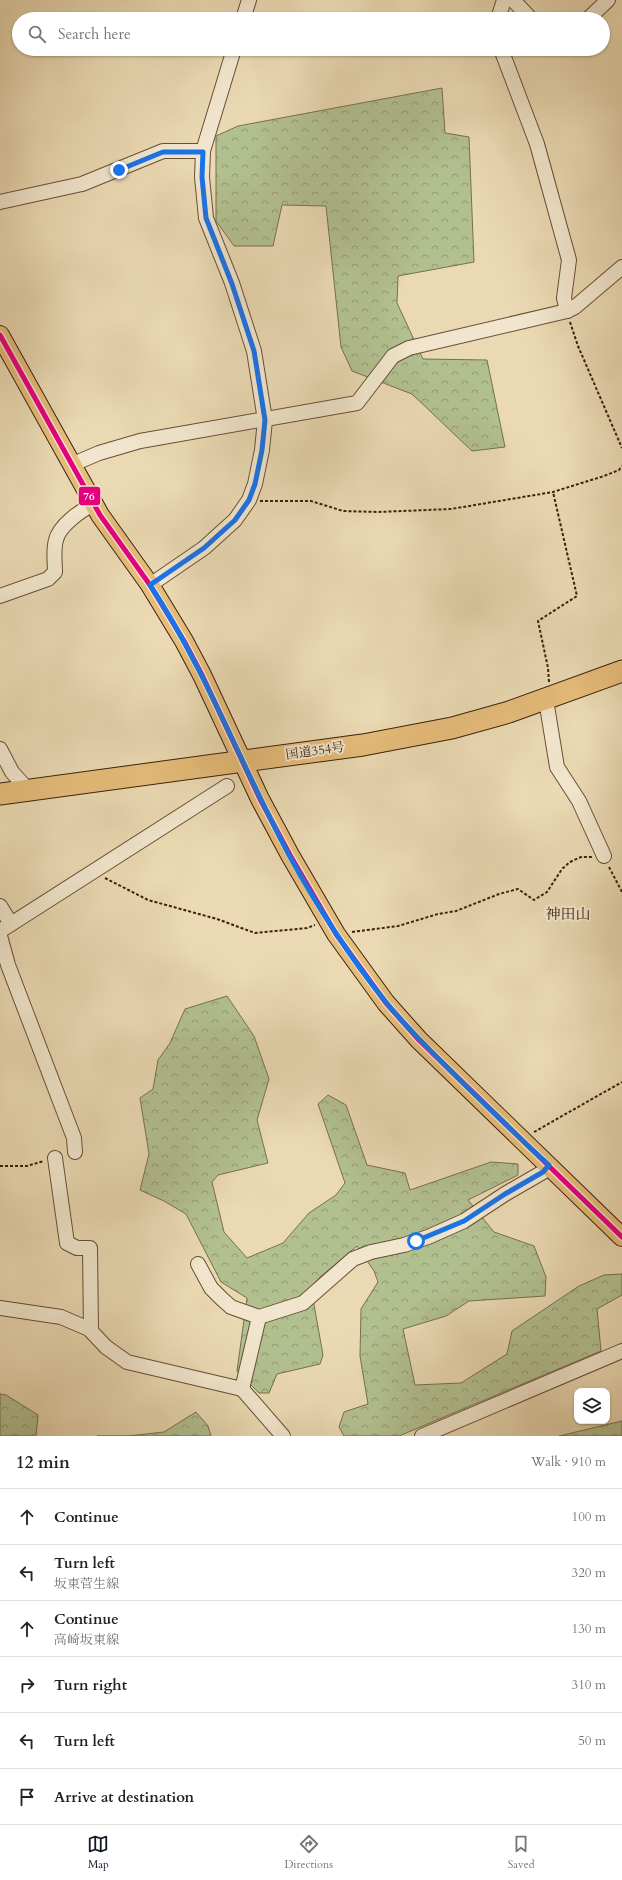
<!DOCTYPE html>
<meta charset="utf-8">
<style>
:root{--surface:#fff;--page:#f6f6f6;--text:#222;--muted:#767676;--line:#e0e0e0;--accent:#111827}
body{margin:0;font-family:Cardo,"Noto Serif JP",serif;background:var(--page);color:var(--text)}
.controls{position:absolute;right:12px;bottom:12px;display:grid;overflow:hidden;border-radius:8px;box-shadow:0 1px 3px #0004}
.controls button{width:36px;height:36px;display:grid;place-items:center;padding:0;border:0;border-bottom:1px solid var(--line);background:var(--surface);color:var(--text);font:20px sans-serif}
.stop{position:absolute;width:12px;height:12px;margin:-9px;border:3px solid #1a73e8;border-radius:50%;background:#fff}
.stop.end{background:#1a73e8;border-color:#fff;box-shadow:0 1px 4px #0008}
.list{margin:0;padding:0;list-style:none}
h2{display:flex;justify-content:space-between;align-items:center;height:52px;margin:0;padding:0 16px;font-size:17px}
h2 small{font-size:13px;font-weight:400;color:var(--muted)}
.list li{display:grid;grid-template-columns:26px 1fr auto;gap:12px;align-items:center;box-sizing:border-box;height:56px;padding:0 16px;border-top:1px solid var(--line)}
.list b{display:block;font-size:15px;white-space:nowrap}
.list p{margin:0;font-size:13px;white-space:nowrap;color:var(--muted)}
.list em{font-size:13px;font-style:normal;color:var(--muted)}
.icon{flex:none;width:22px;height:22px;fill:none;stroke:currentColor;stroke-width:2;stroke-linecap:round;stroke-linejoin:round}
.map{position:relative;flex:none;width:622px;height:1436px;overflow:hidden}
.search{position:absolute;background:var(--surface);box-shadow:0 1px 3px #0004;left:12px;right:12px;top:12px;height:44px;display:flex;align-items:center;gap:10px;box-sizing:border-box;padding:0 14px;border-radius:22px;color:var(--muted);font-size:15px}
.sheet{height:388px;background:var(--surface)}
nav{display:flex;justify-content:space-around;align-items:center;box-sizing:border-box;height:56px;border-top:1px solid var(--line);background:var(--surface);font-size:11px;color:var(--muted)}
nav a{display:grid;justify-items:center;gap:2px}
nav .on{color:var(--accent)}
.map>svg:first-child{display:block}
.forest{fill:url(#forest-crowns);stroke:#77704f}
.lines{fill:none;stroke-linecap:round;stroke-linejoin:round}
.minor-casing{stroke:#684e37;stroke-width:16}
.major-casing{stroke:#3c1f0e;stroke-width:20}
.highway-casing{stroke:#3c1f0e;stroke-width:23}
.path{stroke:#3c1f0e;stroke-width:2;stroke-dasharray:3 2;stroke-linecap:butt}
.minor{stroke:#f1e6cd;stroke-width:14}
.major{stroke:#e5bc79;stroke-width:18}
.highway{stroke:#e5bc79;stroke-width:21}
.bus-1-casing{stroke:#f1e6cd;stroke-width:8}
.bus-1{stroke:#e5007d;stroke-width:5}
.route{stroke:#1a73e8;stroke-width:5}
.labels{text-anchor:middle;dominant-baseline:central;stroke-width:4;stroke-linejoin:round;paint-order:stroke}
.street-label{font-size:13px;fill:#3c1f0e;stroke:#f1e6cd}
.quarter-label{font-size:15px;fill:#3c1f0e;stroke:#f1e6cd}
.line-badge{stroke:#f1e6cd;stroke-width:1.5}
.badge-label{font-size:11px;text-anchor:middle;font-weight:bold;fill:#fff}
</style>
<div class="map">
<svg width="622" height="1436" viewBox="0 0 622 1436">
<defs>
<pattern id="forest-crowns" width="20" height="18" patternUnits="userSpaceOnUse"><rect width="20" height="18" fill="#b2c090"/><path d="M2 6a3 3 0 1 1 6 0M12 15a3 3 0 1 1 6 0" fill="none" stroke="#929b74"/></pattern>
</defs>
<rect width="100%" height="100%" fill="#ead9b2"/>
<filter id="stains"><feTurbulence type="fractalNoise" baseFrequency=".005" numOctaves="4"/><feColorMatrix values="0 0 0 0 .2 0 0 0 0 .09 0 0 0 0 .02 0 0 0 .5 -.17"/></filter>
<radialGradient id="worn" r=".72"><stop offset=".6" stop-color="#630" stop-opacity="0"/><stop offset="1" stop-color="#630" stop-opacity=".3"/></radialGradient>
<!-- forest -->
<g class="forest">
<path d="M442,88L445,133L469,137L474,262L398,276L397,303L423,359L487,360L505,447L472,451L412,394L352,371L341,347L326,206L282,205L273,246H234L216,221V136L238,126Z"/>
<path d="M227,996L254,1036L269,1079L257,1120L268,1163L218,1175L212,1182L224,1232L247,1258L283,1243L309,1213L336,1195L345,1183L318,1104L328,1095L346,1105L367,1165L405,1173L410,1190L491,1162L518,1164V1175L468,1200L494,1232L534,1246L546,1277L545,1296L469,1301L446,1316L403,1329L415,1385L461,1383L507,1354L512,1331L579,1286L604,1275L622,1274V1295L597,1309L601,1351L399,1436H344L339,1427L344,1412L368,1404L360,1356L361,1309L378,1282L374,1271L357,1246L320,1277L311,1288L323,1355L320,1364L277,1374L269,1393H259L237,1371L247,1298L221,1282L186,1214L164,1201L140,1190L149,1154L140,1098L153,1089L158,1060L170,1043L185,1009Z"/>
<path d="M0,1394L6,1395L38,1415L36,1436H0Z"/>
<path d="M196,1412L208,1426L211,1436H97H128L164,1432Z"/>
<path d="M622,1421V1436H559Z"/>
</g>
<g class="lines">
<!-- minor casing -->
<g class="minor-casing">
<g id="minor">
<path d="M513,0L531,19"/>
<path d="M243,19L249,0"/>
<path d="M498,19L504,0"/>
<path d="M588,19L608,0"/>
<path d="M501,49L537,144L569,260L564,298L567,311"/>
<path d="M0,202L82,184L163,151H203"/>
<path d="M71,465L99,453L140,441L357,403L393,356L409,348L567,311L575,307L622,267"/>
<path d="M150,585L204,548L235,520L249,500L255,484L262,450L265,420L254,351L232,283L206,218L202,177L203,151L234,49"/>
<path d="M0,596L48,579L55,572C55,562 53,550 56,540C59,526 81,510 94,504"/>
<path d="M548,697L547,706L557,767L579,801L604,856"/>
<path d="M0,749L12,772L28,790"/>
<path d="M0,906L11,924"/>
<path d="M0,931L227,786"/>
<path d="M0,936L8,965L74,1138L75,1152"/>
<path d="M55,1158L67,1243L77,1248H90L91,1331"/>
<path d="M198,1264L211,1288L222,1299L231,1307L259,1317L303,1303L353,1259L371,1252L404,1245L428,1237L464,1221L505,1194L543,1172L549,1165"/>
<path d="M0,1308L61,1317L89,1329L106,1347L127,1362L242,1389L283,1436"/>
<path d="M242,1389L259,1317"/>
<path d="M422,1436L622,1351"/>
</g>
</g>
<!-- major casing -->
<g class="major-casing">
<path id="major" d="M0,335L100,515L150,585L184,641L202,675L260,799L290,855L336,934L386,1003L419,1040L622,1237"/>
</g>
<!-- highway casing -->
<g class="highway-casing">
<path id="highway" d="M0,794L363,745L452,728L509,712L622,671"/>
</g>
<!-- path -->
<g class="path">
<path d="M570,322L578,346L622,448"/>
<path d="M260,501H311L343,511L378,512L451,509L553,492L604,476L619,470L622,466"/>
<path d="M549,682L548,668L538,621L577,596L553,492"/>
<path d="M609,867L622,892"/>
<path d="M105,878L148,900L217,919L255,933L307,928L315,925"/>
<path d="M352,932L398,926L438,914L456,911L499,894L518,889L534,900L547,892L562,869L570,862L581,857H592"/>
<path d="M534,1132L622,1082"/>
<path d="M0,1166H27L44,1161"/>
</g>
<!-- minor -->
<use href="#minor" class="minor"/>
<!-- major -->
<use href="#major" class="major"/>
<!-- highway -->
<use href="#highway" class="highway"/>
<!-- bus-1 casing -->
<g class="bus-1-casing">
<path id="bus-1" d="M0,335L100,515L150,585L184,641L202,675L260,799L290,855L336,934L386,1003L419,1040L622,1237"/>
</g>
<!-- bus-1 -->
<use href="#bus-1" class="bus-1"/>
</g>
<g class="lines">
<!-- route -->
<path class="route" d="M119,170L163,152H203L202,177L206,218L232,284L254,351L265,420L262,450L255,484L249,500L235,520L204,548L150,585C206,670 241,765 289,855C317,906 349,956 385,1001C409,1031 437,1057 464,1084C492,1111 520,1139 549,1165L543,1172L505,1194L464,1221L416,1241"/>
</g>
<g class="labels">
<!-- street labels -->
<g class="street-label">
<text transform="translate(315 751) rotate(-8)">国道354号</text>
</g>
<!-- quarter labels -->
<g class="quarter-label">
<text x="568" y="914">神田山</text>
</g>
</g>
<rect class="line-badge" x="78" y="486" width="23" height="20" rx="4" fill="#e5007d"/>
<g class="badge-label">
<text x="89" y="500">76</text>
</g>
<rect width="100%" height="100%" filter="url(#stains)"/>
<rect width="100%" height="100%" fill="url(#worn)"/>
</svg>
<div class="controls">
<button><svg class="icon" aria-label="layers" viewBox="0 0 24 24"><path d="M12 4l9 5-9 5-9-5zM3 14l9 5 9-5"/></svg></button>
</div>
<div class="stop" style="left:416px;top:1241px"></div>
<div class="stop end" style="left:119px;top:170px"></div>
<div class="search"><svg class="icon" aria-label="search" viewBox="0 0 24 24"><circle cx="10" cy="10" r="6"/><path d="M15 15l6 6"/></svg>Search here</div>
</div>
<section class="sheet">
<h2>12 min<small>Walk · 910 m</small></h2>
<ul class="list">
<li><svg class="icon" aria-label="ahead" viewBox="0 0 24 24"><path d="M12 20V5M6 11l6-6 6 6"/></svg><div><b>Continue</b></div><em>100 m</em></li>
<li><svg class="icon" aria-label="left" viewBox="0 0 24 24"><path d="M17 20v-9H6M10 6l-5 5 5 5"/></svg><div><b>Turn left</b><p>坂東菅生線</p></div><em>320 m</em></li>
<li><svg class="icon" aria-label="ahead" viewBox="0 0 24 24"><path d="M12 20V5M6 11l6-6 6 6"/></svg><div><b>Continue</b><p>高崎坂東線</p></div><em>130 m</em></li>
<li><svg class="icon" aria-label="right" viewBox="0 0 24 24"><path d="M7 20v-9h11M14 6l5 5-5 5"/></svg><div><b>Turn right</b></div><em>310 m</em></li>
<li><svg class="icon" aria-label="left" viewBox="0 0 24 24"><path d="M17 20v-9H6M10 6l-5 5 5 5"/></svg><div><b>Turn left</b></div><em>50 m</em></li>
<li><svg class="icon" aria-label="arrive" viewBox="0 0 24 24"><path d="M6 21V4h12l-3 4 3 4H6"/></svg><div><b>Arrive at destination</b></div></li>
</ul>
</section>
<nav>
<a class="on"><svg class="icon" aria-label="map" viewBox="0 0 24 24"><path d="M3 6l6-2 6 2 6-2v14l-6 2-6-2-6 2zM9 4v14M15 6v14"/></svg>Map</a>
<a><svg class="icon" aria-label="directions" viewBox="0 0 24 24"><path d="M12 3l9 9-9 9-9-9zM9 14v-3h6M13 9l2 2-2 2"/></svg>Directions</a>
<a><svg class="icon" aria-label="saved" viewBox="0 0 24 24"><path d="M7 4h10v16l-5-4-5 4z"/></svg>Saved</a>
</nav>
